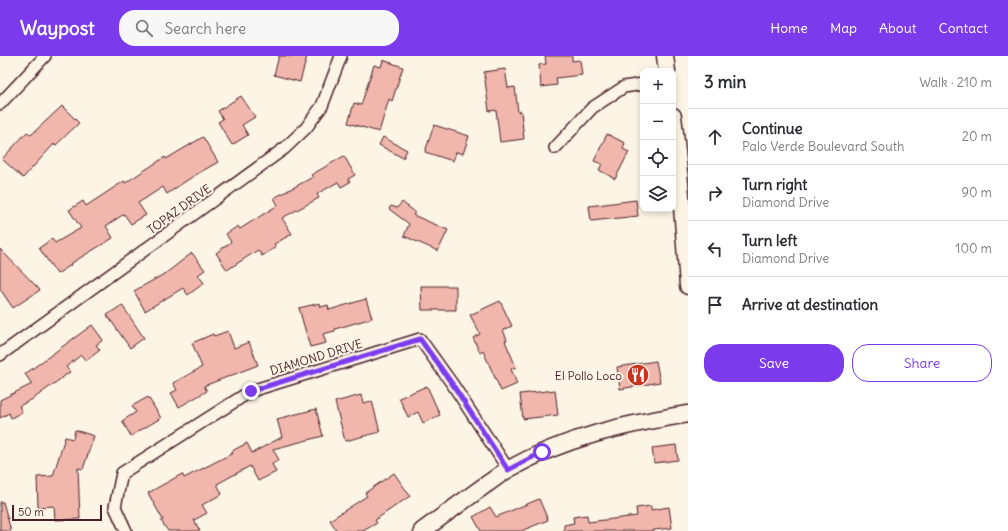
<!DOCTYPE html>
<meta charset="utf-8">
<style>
:root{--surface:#fff;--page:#f7f7f7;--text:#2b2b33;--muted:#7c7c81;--line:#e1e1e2;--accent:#7c3aed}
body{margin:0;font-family:Delius,sans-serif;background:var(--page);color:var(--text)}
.controls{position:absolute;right:12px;top:12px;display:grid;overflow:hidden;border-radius:8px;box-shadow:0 2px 6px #0003}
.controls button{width:36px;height:36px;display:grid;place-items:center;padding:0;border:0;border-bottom:1px solid var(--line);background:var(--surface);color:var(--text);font:20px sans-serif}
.scale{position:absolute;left:12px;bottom:10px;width:90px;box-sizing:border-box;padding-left:4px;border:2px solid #4a1f2b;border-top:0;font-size:11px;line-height:14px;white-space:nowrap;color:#4a1f2b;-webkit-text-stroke:3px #fcf5e5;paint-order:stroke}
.stop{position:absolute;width:12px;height:12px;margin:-9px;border:3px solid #7c3aed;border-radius:50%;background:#fff}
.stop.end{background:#7c3aed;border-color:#fff;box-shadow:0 1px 4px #0008}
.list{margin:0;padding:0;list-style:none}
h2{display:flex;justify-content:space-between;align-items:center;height:52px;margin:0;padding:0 16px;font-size:17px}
h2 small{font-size:13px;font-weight:400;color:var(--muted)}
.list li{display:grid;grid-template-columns:26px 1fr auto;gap:12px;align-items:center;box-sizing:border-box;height:56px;padding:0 16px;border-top:1px solid var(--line)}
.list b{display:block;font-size:15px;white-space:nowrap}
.list p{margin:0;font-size:13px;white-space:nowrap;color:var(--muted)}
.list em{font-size:13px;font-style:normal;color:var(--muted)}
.actions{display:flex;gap:8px;padding:12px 16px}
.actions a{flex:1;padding:9px 0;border:1px solid var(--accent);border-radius:16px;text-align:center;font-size:14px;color:var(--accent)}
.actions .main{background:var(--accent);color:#fff}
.icon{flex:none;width:22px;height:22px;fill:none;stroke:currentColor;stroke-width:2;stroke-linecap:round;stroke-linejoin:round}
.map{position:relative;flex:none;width:688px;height:475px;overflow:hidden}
header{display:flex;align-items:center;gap:24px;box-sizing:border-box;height:56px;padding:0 20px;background:var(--accent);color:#fff}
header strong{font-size:19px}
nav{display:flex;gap:22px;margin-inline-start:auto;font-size:14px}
.search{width:280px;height:36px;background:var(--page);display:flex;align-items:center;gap:10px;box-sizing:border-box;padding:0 14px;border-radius:16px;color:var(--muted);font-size:15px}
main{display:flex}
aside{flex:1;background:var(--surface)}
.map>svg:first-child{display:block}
.building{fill:#f1b7ac;stroke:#4a1f2b}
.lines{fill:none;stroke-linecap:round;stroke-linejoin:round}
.street-casing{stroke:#4a1f2b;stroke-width:14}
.secondary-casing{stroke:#4a1f2b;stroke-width:19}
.street{stroke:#fcf5e5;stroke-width:11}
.secondary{stroke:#fcf5e5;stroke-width:16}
.route{stroke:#7c3aed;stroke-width:5}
.labels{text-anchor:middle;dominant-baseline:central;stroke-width:4;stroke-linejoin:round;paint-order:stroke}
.street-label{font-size:12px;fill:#4a1f2b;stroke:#fcf5e5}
.poi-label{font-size:12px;fill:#4a1f2b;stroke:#fcf5e5;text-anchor:end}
</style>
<header>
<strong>Waypost</strong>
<div class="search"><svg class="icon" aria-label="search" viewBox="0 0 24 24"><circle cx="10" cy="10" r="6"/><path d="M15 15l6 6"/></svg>Search here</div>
<nav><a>Home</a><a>Map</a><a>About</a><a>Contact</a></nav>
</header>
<main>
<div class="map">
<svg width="688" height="475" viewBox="0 0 688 475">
<rect width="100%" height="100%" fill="#fcf5e5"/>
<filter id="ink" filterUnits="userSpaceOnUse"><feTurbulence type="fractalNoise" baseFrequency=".025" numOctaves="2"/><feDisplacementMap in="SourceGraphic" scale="8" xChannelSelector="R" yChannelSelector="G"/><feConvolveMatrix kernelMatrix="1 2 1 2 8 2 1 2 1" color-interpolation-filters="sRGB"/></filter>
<g filter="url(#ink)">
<!-- building -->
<g class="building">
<path d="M279,0H307L300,26L274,19Z"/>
<path d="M545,0H572V5L580,4L582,19L556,22L557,29L541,31L539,9L546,8Z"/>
<path d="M383,4L403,11L392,45L389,43L379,76L348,67L354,47L361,49L374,9L381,11Z"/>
<path d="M505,13L508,32L515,31L518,56L521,55L524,83L500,86L496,54L489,55L484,16Z"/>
<path d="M241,40L255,61L242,69L248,79L232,89L218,66L223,63L218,55Z"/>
<path d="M62,50L79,67L55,90L54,88L23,122L2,103L27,76L31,79Z"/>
<path d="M434,69L469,80L463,98L456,96L453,105L425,96Z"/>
<path d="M607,78L625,87L623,93L629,96L615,123L599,114L602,108L594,105Z"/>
<path d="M203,81L218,106L192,121L167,138L163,131L138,147L146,159L131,168L124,158L106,170L113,182L70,208L71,209L57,218L39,192L52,183L55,187L81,172L69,154L83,145L86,150L124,125L125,127L165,101L166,103Z"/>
<path d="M383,81L407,94L403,102L379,89Z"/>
<path d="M344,100L355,119L348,123L350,126L341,131L338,126L317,138L319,142L282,162L292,178L274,188L276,191L262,200L258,194L227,214L216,197L231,186L226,178L238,170L240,173L278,149L274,142L313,121L311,119Z"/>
<path d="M636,144L638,160L591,165L589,150Z"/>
<path d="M402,146L415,156L413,159L448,174L438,195L404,180L409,168L389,153L391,150L397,152Z"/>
<path d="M0,193L40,234L13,252L0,233Z"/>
<path d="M192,197L205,214L198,219L204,227L188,239L183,232L145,255L134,235L166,217Z"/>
<path d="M421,230H456V254H422Z"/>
<path d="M366,243L372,262L335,273V275L323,278L326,287L310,291L299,252L320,247L321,251L328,249L329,254Z"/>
<path d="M500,245L512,270L503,274L507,284L505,285L516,311L511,313L517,328L501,335L483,295L480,297L473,282L480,278L470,259Z"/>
<path d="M122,249L144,282L130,292L107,259Z"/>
<path d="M92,269L103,284L96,289L100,294L86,305L81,299L66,311L70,316L33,343L19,350L22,356L11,362L9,357L0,362V344L32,328L25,318Z"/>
<path d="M228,275L234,292L249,286L258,309L204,330L207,335L179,351L171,337L177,334L173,327L202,311L192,287L213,278L214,280Z"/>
<path d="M656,305L660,326L620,333L617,311Z"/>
<path d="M427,330L440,359L423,367L418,356L408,361L399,342Z"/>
<path d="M555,334L558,359L523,363L520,338Z"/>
<path d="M361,339L363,347L372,345L380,376L345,385L335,346Z"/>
<path d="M148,341L161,362L131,380L122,365L136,356L132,350Z"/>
<path d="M316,353L323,380L273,393L279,404L272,408L276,416L258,425L250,410L217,428L222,438L202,449L207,457L194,464L200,475H168L161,465L163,464L148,437L182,418L184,422L233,397L232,395L247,387L252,397L282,381L277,363Z"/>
<path d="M75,374L94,380L83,413L78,412L80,463L55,464L54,450L38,451L37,421L53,420L65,381L73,383Z"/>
<path d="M676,389L678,404L654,407L652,392Z"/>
<path d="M394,417L410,440L375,464L377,467L363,475H337L330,464L367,440L365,437Z"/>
<path d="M539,443L548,464L521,475H481L473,461L490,451L496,461Z"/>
<path d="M0,446H3L11,475H0Z"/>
<path d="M651,450V454L669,451L672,472L654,474V475H564V469L574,467L573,461L587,459L588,466L637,460L636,452Z"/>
</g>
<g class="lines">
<!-- street casing -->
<g class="street-casing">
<g id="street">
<path d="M0,48L45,0"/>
<path d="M555,92L592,52L624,31L643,28"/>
<path d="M0,299L285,92L306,72L322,50L341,0"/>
<path d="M126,475L115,451L122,417L251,335L420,283L453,329L508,413"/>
</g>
</g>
<!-- secondary casing -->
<g class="secondary-casing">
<g id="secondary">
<path d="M665,0L667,15"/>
<path d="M673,60C680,117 684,173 688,230"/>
<path d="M422,475C443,460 463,445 484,430C492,425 500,418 509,413C564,382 626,368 688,358"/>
</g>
</g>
<!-- street -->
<use href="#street" class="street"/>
<!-- secondary -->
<use href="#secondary" class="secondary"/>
</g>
</g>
<g class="lines" filter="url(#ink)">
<!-- route -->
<path class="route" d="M251,335L420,283L453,329L508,414L542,396"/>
</g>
<!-- icons -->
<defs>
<g id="restaurant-disc" transform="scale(1.15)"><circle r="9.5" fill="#c8321e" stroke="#fcf5e5"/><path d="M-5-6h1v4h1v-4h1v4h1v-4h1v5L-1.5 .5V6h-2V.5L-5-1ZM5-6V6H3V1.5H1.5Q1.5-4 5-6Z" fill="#fff"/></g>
</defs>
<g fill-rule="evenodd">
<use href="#restaurant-disc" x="638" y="319"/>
</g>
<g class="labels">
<!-- street labels -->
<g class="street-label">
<text transform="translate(179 153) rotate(-36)">TOPAZ DRIVE</text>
<text transform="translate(316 301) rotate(-17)">DIAMOND DRIVE</text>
</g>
<!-- poi labels -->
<g class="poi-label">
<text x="622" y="319">El Pollo Loco</text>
</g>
</g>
</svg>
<div class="controls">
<button>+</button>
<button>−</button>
<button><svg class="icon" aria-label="locate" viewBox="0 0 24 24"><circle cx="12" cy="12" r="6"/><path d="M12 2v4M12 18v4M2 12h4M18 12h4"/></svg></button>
<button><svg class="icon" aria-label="layers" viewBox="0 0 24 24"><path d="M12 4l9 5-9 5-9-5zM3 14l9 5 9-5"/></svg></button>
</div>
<div class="scale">50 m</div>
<div class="stop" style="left:542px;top:396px"></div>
<div class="stop end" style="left:251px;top:335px"></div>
</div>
<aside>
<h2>3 min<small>Walk · 210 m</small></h2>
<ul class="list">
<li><svg class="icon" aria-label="ahead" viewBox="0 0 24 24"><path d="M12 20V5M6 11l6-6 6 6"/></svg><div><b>Continue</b><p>Palo Verde Boulevard South</p></div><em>20 m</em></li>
<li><svg class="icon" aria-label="right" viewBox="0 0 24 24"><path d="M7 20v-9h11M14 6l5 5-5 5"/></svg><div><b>Turn right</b><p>Diamond Drive</p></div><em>90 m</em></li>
<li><svg class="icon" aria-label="left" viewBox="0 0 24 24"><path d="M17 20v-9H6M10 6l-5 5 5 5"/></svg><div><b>Turn left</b><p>Diamond Drive</p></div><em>100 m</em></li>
<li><svg class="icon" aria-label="arrive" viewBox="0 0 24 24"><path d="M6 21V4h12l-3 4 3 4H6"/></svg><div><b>Arrive at destination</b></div></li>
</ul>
<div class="actions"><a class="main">Save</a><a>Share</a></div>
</aside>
</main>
